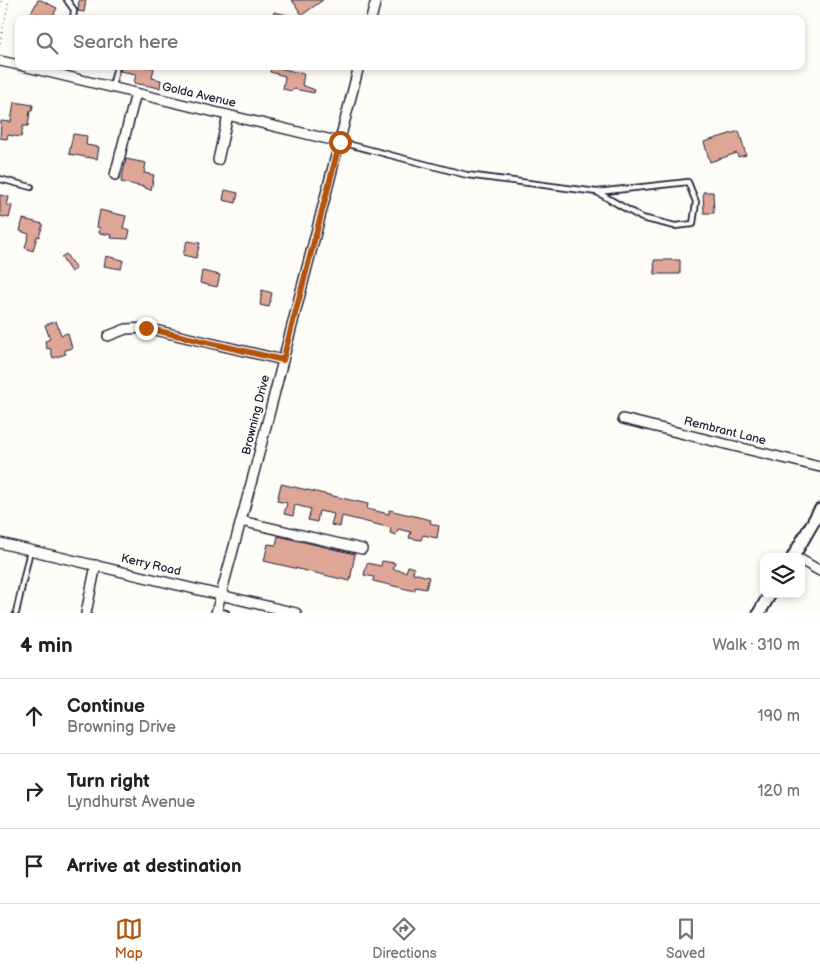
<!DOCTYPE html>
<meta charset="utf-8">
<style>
:root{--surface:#fff;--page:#f6f6f6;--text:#202124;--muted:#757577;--line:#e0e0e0;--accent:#b45309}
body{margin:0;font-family:"Balsamiq Sans",sans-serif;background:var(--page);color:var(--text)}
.controls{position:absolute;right:15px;bottom:15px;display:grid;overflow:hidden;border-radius:10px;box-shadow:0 2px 8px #0003}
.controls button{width:45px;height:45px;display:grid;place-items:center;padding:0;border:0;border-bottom:1px solid var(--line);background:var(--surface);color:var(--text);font:25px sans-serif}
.stop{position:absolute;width:15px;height:15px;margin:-11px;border:4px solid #b45309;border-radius:50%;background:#fff}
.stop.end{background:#b45309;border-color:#fff;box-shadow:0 1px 5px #0008}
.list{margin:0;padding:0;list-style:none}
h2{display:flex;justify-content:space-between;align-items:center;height:65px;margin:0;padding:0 20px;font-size:21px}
h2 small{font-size:16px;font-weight:400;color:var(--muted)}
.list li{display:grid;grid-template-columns:32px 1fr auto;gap:15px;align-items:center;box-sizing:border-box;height:75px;padding:0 20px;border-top:1px solid var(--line)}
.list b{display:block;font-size:19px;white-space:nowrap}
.list p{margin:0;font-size:16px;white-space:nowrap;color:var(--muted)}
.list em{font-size:16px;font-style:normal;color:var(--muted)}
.icon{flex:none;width:28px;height:28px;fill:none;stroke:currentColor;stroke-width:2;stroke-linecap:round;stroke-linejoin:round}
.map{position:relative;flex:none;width:820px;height:613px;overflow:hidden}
.search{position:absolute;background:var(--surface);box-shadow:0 2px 8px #0003;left:15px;right:15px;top:15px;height:55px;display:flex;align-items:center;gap:12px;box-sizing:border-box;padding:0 18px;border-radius:10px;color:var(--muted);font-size:19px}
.sheet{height:290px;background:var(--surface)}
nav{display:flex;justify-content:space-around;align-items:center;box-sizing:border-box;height:70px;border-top:1px solid var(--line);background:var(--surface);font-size:14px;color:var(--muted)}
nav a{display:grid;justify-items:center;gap:2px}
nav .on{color:var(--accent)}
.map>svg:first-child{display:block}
.building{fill:#dea697;stroke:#22223b}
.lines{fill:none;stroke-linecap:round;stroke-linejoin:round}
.service-casing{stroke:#22223b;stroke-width:8}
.minor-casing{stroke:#22223b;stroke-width:12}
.tertiary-casing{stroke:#22223b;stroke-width:15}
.path{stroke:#22223b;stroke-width:1;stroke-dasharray:1 4;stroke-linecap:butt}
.service{stroke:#fdfcf7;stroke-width:4.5}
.minor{stroke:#fdfcf7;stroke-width:9}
.tertiary{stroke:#fdfcf7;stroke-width:11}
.route{stroke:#b45309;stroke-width:6}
.labels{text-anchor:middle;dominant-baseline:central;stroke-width:4.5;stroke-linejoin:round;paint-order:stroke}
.street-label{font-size:12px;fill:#22223b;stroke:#fdfcf7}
</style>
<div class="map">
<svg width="820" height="613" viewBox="0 0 820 613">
<rect width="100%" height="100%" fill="#fdfcf7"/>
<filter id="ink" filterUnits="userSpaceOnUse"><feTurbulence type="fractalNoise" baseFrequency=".02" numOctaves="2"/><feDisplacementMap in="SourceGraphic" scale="10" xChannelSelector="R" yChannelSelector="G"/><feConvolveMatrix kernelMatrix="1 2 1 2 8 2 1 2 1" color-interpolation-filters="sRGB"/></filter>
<g filter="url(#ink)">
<!-- building -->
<g class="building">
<path d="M38,0H41L57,8L54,14L64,19H42L31,13Z"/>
<path d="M79,0H86L84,12L78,11Z"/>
<path d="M292,0H323L302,15Z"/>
<path d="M274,12L292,16V19H272Z"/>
<path d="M121,66H144L154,68L152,78L161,80L160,88L134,83L136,74L120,71Z"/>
<path d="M271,66L304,74L302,85L315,90L314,93L294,89L292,91L283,89L285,76L270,72Z"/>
<path d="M14,102L33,105L32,111H30L28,126H23L21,137L8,135L7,139L0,138L1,121L11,122Z"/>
<path d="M739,131L746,155L738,157L737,153L710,162L704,142Z"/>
<path d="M73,134L87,136L86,145L99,147L97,159L69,154Z"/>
<path d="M126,159L146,163L144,173L154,175L151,190L145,188V187L121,182Z"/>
<path d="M225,190L238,193L236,203L223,200Z"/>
<path d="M703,192H713L714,213H704Z"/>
<path d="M0,195L9,197L7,205L12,206L9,218L0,216Z"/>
<path d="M100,210L126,216L123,228L130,230L128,239L111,238L112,235L99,233L100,228L97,227Z"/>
<path d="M23,219L43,224L39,237L37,236L33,251L25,248L29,234L20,231Z"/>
<path d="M187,241L200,243L196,258L183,255Z"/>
<path d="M66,254L76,269L71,272L61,257Z"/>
<path d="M106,256L123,260L121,269L104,266Z"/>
<path d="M654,260H680V274H655Z"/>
<path d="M202,271L220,275L217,287L200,283Z"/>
<path d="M262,290L272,293L269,307L260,305Z"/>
<path d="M56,321L61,335L68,333L72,348L64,350L66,354L53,358L50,348L47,349L45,341L50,339L45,325Z"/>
<path d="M281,484L368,504L367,509L389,514V510L431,520L430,523L439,526L437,538L423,535L421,540L409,538L411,532L398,529L396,535L390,533L391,528L342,516L340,527L331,525L334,514L319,511L317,522L308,520L311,509L295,505L293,516L284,514L287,503L277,501Z"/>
<path d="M278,536L355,554L350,581L264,561L268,544L276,545Z"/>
<path d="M382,561L395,563L393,569L406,572L408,566L414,568L413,573L429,577L426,589L415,587V591L373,581L374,577L364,575L367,563L381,566Z"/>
</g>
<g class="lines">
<!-- service casing -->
<g class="service-casing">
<g id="service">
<path d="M67,0L74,10L73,19"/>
<path d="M112,87L117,66"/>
<path d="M340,142L467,175L597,192L642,218L675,226L693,224L696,202L688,182L597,192"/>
<path d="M0,179L31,187"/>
<path d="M216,611L226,613"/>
<path d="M16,613L30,550"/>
</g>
</g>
<!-- minor casing -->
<g class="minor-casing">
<g id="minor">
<path d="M371,19L376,0"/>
<path d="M0,61L19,65"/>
<path d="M23,66L340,142"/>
<path d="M218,160L228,115"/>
<path d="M115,175L136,93"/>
<path d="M108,336L126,329L146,328L283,360"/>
<path d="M623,419L820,467"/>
<path d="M241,521L362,549"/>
<path d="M0,543L296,613"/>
<path d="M801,560L820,571"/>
<path d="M86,613L96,565"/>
<path d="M216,613L256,465L359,66"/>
</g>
</g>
<!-- tertiary casing -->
<g class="tertiary-casing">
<g id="tertiary">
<path d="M793,557L820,510"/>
<path d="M759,613L770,594"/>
</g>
</g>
<!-- path -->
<g class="path">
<path d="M0,7L2,0"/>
<path d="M0,43L9,0"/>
</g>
<!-- service -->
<use href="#service" class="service"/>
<!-- minor -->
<use href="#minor" class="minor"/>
<!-- tertiary -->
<use href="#tertiary" class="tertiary"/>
</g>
</g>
<g class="lines" filter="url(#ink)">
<!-- route -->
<path class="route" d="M146,328L283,360L340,142"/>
</g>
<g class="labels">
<!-- street labels -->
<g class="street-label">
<text transform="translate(199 95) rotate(13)">Golda Avenue</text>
<text transform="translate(256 415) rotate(-76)">Browning Drive</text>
<text transform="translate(725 431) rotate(14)">Rembrant Lane</text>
<text transform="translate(151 565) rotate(13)">Kerry Road</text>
</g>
</g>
</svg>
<div class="controls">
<button><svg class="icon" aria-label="layers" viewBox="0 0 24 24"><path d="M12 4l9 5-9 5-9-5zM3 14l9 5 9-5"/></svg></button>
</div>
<div class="stop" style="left:340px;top:142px"></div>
<div class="stop end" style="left:146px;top:328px"></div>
<div class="search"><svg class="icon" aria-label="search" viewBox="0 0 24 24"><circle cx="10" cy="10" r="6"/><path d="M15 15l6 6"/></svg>Search here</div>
</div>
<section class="sheet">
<h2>4 min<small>Walk · 310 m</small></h2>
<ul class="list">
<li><svg class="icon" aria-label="ahead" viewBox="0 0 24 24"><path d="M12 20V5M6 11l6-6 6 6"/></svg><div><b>Continue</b><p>Browning Drive</p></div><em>190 m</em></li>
<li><svg class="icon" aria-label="right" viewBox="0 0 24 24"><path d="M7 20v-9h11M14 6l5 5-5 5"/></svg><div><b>Turn right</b><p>Lyndhurst Avenue</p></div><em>120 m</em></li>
<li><svg class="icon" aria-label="arrive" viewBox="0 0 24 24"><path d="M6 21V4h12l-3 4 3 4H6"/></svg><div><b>Arrive at destination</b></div></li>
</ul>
</section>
<nav>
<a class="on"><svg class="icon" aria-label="map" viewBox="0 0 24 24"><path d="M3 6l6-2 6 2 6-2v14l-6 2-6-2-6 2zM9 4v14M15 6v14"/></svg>Map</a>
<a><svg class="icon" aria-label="directions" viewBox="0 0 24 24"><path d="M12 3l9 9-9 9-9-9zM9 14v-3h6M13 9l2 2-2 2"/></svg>Directions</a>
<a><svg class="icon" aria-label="saved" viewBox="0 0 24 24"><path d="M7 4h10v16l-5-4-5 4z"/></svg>Saved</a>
</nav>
